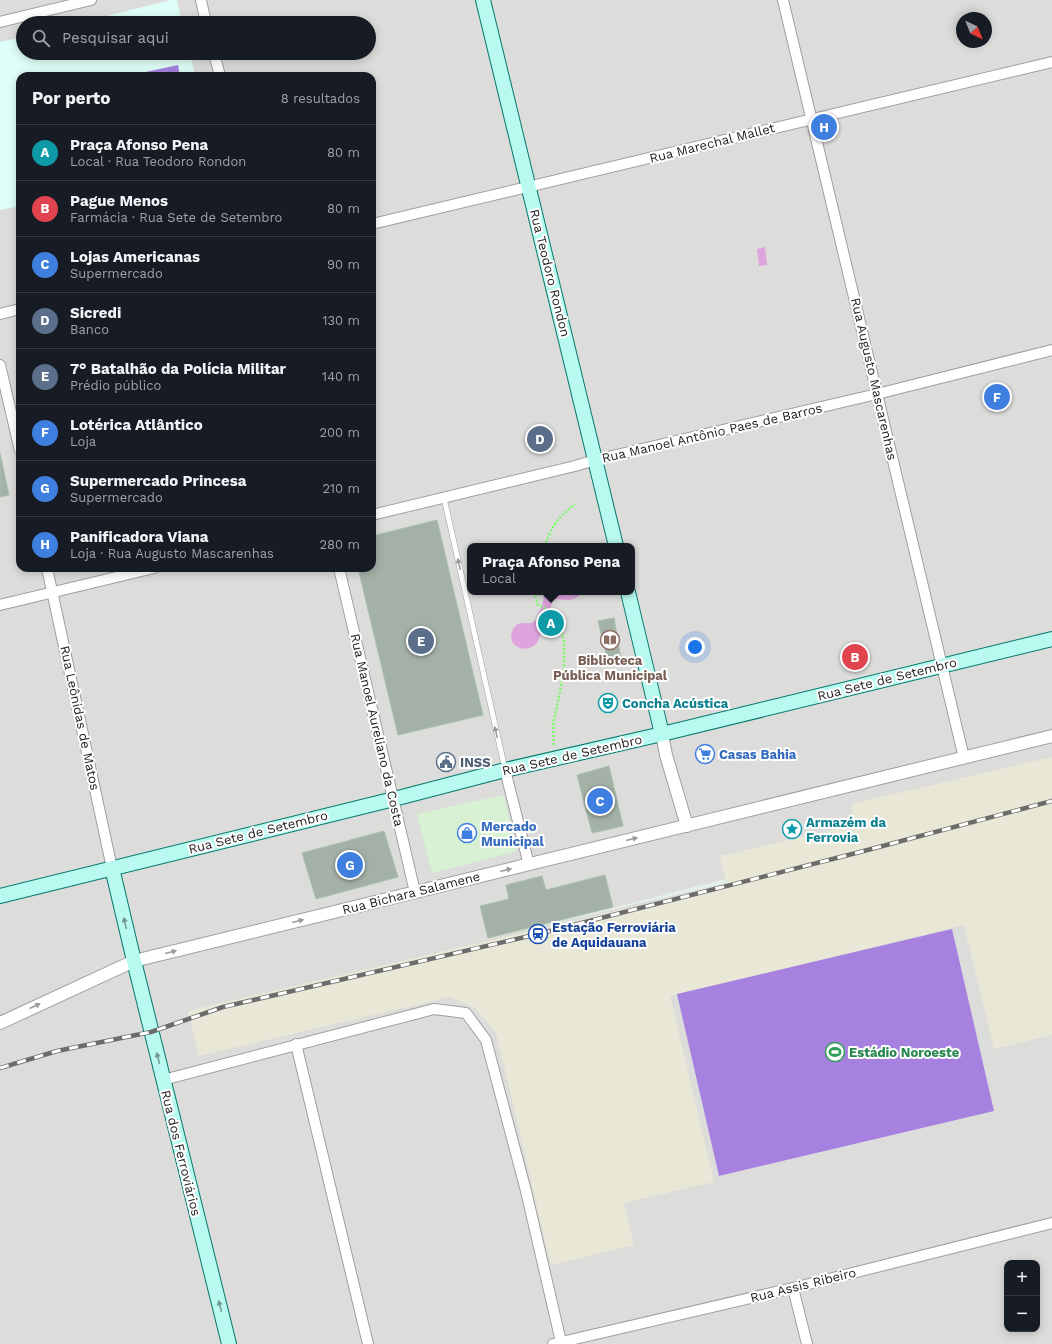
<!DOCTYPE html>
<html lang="pt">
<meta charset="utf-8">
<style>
:root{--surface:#171b24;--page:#20242c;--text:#f1f3f6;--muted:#9ea1a6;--line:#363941;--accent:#2bcd00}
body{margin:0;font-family:"Work Sans",sans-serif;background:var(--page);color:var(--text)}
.controls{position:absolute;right:12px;bottom:12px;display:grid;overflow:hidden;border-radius:8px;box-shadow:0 2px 10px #0003}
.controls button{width:36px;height:36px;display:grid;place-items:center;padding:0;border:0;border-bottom:1px solid var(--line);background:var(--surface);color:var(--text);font:20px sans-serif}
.compass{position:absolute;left:956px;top:12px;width:36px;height:36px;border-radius:50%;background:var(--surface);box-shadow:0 2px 10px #0003;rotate:137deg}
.you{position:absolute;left:695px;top:647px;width:14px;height:14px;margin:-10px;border:3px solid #fff;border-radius:50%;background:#1a73e8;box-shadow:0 0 0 6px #1a73e833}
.badge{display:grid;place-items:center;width:26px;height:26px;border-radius:50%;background:var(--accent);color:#fff;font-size:13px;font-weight:700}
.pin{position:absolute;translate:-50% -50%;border:2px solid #fff;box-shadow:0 1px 4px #0006}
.popup{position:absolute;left:467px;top:543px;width:168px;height:52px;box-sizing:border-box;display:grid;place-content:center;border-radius:8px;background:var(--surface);filter:drop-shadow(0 1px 3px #0005);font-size:13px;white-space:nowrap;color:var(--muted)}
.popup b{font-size:15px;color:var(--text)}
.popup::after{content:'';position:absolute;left:50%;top:100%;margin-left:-8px;border:8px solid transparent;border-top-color:var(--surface)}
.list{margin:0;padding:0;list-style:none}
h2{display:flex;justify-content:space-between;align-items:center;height:52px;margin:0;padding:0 16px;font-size:17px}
h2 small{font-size:13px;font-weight:400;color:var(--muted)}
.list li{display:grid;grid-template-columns:26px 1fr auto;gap:12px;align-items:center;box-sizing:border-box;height:56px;padding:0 16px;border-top:1px solid var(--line)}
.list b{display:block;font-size:15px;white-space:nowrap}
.list p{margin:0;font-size:13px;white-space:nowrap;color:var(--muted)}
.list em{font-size:13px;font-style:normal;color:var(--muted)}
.icon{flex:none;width:22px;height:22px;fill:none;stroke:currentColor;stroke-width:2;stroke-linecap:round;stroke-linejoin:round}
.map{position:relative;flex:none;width:1052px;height:1344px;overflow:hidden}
.search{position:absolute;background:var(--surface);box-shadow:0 2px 10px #0003;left:16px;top:16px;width:360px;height:44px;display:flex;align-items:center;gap:10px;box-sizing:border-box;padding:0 14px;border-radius:22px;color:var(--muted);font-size:15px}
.panel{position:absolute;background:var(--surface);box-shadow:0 2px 10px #0003;left:16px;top:72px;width:360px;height:500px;border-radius:12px}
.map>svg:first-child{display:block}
.residential{fill:#dcdddb;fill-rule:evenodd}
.commercial{fill:#d8f1d3}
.industrial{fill:#e9e8d6}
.education{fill:#defff8}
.pitch{fill:#a781e0}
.water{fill:#dea4dd}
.building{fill:#a4b1a7;stroke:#a7c1ad}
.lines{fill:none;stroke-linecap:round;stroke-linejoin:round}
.service-casing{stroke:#9f9f9f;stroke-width:6}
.minor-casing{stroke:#9f9f9f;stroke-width:12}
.tertiary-casing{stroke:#9f9f9f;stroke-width:14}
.secondary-casing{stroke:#03786c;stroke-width:16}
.path{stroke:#79fb69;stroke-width:2.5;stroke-dasharray:2 2;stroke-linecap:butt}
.service{stroke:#fff;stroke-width:5}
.minor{stroke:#fff;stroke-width:10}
.tertiary{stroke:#fff;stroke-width:12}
.secondary{stroke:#b8faf0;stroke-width:14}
.rail-casing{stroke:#6c6c6c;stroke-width:4.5}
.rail{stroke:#fff;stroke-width:3;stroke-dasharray:9;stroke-linecap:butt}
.oneway{fill:#9a9a9a}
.oneway2{fill:#739792}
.labels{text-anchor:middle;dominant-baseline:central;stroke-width:4;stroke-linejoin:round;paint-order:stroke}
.street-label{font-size:13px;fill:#1e1e1e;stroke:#fff}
.education-label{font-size:13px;font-weight:bold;fill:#785e54;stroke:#fff}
.culture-label{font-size:13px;font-weight:bold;fill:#0d838f;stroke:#fff;text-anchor:start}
.shop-label{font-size:13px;font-weight:bold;fill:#366cbe;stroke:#fff;text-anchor:start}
.service-label{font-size:13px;font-weight:bold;fill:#4e5e75;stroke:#fff;text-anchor:start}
.transit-label{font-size:13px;font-weight:bold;fill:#164399;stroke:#fff;text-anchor:start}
.leisure-label{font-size:13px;font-weight:bold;fill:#27864d;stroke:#fff;text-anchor:start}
</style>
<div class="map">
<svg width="1052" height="1344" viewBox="0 0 1052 1344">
<rect width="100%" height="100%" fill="#e4efe9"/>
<!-- residential -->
<path class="residential" d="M0,0H1052V799L706,884L550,924L838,857L1052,801V1344H0ZM962,18H986V42H962ZM23,23H369V53H23ZM20,76H372V568H20ZM470,546H632V592H470ZM1007,1263H1037V1329H1007Z"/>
<!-- commercial -->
<path class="commercial" d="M503,795L517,851L432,873L417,814Z"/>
<!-- industrial -->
<path class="industrial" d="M1052,757V1035L994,1049L964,925L670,996L714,1182L624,1203L634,1245L551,1265L496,1032L474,1007L449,997L199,1056L188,1011L727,885L720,856L855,825L851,804Z"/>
<!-- education -->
<g class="education">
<path d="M171,0H177L182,23H78Z"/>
<path d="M23,37V53H190L195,76H20V206L0,210V42Z"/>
</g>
<!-- pitch -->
<g class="pitch">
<path d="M178,65L180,76H127Z"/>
<path d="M952,929L994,1111L719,1176L677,994Z"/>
</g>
<!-- water -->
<g class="water">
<path d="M765,247L767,265L759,266L757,249Z"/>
<path d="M546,592H583C573,603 569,600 556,599L553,601C548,611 542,637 536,644C526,654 507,647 512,632C517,617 528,627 535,621C540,616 543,599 546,592Z"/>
</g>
<!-- building -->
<g class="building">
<path d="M0,453L9,495L0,497Z"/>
<path d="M437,520L483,715L398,735L358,568H372V536Z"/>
<path d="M614,618L621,659L608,662L598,621Z"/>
<path d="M609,766L623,826L592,833L577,775Z"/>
<path d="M384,831L398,877L316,899L302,853Z"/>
<path d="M605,875L613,907L488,938L480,906L509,899L506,885L542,876L546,890Z"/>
</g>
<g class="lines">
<!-- service casing -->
<g class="service-casing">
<path id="service" d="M444,498L505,769"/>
</g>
<!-- minor casing -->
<g class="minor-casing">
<g id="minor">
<path d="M201,0L206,23"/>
<path d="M783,0L964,758"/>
<path d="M0,22L91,0"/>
<path d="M214,53L220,76"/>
<path d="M372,224L1052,62"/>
<path d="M0,314L20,309"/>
<path d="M0,365L20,451"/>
<path d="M372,515L575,466L595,460L877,394L1052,350"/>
<path d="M47,568L112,868"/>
<path d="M339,568L415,892"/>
<path d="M0,605L154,568"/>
<path d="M505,770L529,865"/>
<path d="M296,1044L368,1344"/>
<path d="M163,1080L434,1009L466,1013L486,1040L526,1191L561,1342"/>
<path d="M793,1288L807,1344"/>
<path d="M553,1344L793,1288L1052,1223"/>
</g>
</g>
<!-- tertiary casing -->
<g class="tertiary-casing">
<g id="tertiary">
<path d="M662,734L666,755L687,826"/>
<path d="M0,1023L134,961L1052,736"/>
</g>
</g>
<!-- secondary casing -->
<g class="secondary-casing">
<g id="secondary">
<path d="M483,0L616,546"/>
<path d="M628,592L662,734"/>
<path d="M112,868L134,961L229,1344"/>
<path d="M0,896L394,799L505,770L662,734L1052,639"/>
</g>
</g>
<!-- path -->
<g class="path">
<path d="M544,546L554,525L561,516L575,504"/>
<path d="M534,592L538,605L552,612L564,639V672L553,725L554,746"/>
</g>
<!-- service -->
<use href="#service" class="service"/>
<!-- minor -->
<use href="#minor" class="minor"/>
<!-- tertiary -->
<use href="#tertiary" class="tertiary"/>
<!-- secondary -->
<use href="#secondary" class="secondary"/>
<!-- rail casing -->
<g class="rail-casing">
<path id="rail" d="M0,1068L57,1051L151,1032L223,1007L538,934L860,852L1052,801"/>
</g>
<!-- rail -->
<use href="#rail" class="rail"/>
</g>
<!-- one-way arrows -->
<defs><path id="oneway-solid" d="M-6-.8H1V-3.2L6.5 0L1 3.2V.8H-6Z"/></defs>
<g class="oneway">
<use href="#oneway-solid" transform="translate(459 564) rotate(-103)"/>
<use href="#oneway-solid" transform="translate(496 732) rotate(-103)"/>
<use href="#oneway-solid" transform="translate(632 839) rotate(-14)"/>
<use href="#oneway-solid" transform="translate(506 870) rotate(-14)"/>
<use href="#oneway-solid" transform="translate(298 921) rotate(-14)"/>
<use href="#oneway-solid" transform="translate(171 952) rotate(-14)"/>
<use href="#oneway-solid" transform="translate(35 1006) rotate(-25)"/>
</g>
<g class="oneway2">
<use href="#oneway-solid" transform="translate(125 923) rotate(-103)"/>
<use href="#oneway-solid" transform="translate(158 1058) rotate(-104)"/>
<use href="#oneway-solid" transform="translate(220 1306) rotate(-104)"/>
</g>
<!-- icons -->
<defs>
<g id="library-ring" transform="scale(1)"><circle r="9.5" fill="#fff" stroke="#8d6e63" stroke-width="1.5"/><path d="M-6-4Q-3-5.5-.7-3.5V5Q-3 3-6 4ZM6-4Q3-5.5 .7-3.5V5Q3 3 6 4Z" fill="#8d6e63"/></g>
<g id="theatre-ring" transform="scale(1)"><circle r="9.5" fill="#fff" stroke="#0f9aa8" stroke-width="1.5"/><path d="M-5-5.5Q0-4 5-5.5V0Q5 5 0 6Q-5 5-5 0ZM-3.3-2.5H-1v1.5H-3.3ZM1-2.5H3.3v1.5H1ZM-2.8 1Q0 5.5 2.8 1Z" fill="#0f9aa8"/></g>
<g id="supermarket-ring" transform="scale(1)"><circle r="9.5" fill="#fff" stroke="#3f7fe0" stroke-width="1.5"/><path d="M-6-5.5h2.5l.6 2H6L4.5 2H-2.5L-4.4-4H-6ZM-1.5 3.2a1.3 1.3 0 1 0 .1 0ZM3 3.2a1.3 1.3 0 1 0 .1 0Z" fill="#3f7fe0"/></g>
<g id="civic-ring" transform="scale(1)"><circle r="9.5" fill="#fff" stroke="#5c6f8a" stroke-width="1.5"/><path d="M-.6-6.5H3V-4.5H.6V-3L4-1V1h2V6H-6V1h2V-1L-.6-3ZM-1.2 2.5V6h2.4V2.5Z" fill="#5c6f8a"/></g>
<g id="sight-ring" transform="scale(1)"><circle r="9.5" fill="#fff" stroke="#0f9aa8" stroke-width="1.5"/><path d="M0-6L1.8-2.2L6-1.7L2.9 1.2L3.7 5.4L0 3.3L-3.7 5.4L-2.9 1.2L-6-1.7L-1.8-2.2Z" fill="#0f9aa8"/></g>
<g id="shop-ring" transform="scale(1)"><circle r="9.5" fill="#fff" stroke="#3f7fe0" stroke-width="1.5"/><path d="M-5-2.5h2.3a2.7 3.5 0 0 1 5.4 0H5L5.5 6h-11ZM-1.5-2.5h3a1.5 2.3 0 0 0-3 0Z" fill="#3f7fe0"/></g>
<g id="station-ring" transform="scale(1)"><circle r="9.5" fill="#fff" stroke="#1a4fb4" stroke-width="1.5"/><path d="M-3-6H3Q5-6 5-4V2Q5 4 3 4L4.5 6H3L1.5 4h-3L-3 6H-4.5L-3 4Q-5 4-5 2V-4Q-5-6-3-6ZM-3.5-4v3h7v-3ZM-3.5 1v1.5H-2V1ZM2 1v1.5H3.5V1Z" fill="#1a4fb4"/></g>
<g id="stadium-ring" transform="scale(1)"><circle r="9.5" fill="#fff" stroke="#2e9e5b" stroke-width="1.5"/><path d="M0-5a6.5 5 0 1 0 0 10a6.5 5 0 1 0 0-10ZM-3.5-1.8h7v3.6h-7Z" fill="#2e9e5b"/></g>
</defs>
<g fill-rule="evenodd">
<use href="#library-ring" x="610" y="640"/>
<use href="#theatre-ring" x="608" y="703"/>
<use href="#supermarket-ring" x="705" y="754"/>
<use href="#civic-ring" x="446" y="762"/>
<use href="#sight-ring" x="792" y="829"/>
<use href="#shop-ring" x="467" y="833"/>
<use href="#station-ring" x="538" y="934"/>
<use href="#stadium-ring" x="835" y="1052"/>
</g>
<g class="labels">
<!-- street labels -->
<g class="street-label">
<text transform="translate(712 143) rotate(-14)">Rua Marechal Mallet</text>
<text transform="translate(550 273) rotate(76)">Rua Teodoro Rondon</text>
<text transform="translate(874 379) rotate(77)">Rua Augusto Mascarenhas</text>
<text transform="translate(712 433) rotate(-13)">Rua Manoel Antônio Paes de Barros</text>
<text transform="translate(887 679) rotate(-14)">Rua Sete de Setembro</text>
<text transform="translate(80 718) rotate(78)">Rua Leônidas de Matos</text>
<text transform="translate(377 730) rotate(77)">Rua Manoel Aureliano da Costa</text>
<text transform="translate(572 755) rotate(-13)">Rua Sete de Setembro</text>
<text transform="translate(258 832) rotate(-14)">Rua Sete de Setembro</text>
<text transform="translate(411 893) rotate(-14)">Rua Bichara Salamene</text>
<text transform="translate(181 1153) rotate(76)">Rua dos Ferroviários</text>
<text transform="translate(803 1285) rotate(-14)">Rua Assis Ribeiro</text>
</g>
<!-- education labels -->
<g class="education-label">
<text x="610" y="660">Biblioteca<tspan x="610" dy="15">Pública Municipal</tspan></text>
</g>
<!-- culture labels -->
<g class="culture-label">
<text x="622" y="703">Concha Acústica</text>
<text x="806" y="822">Armazém da<tspan x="806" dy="15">Ferrovia</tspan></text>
</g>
<!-- shop labels -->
<g class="shop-label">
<text x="719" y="754">Casas Bahia</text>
<text x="481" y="826">Mercado<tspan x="481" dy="15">Municipal</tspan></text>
</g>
<!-- service labels -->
<g class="service-label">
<text x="460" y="762">INSS</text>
</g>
<!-- transit labels -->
<g class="transit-label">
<text x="552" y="927">Estação Ferroviária<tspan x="552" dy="15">de Aquidauana</tspan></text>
</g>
<!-- leisure labels -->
<g class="leisure-label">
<text x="849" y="1052">Estádio Noroeste</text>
</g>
</g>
</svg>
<div class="controls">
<button>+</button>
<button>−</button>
</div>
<svg class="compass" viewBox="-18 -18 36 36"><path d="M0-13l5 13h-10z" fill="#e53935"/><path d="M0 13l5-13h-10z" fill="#9ea1a6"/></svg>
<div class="you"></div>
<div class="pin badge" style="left:551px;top:623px;background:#0f9aa8">A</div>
<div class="popup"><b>Praça Afonso Pena</b>Local</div>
<div class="pin badge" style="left:855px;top:657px;background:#e0444e">B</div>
<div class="pin badge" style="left:600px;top:801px;background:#3f7fe0">C</div>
<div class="pin badge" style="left:540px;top:439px;background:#5c6f8a">D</div>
<div class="pin badge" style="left:421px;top:641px;background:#5c6f8a">E</div>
<div class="pin badge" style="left:997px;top:397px;background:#3f7fe0">F</div>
<div class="pin badge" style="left:350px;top:865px;background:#3f7fe0">G</div>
<div class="pin badge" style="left:824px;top:127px;background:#3f7fe0">H</div>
<div class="search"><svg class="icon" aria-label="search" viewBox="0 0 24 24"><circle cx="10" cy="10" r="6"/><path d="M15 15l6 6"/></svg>Pesquisar aqui</div>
<section class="panel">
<h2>Por perto<small>8 resultados</small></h2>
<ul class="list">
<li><span class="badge" style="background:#0f9aa8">A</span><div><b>Praça Afonso Pena</b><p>Local · Rua Teodoro Rondon</p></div><em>80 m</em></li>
<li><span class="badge" style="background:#e0444e">B</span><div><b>Pague Menos</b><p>Farmácia · Rua Sete de Setembro</p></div><em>80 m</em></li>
<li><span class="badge" style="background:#3f7fe0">C</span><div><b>Lojas Americanas</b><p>Supermercado</p></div><em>90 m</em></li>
<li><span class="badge" style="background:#5c6f8a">D</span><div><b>Sicredi</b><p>Banco</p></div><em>130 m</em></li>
<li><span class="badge" style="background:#5c6f8a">E</span><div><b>7° Batalhão da Polícia Militar</b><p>Prédio público</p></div><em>140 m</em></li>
<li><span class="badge" style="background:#3f7fe0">F</span><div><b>Lotérica Atlântico</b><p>Loja</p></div><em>200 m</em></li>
<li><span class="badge" style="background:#3f7fe0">G</span><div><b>Supermercado Princesa</b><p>Supermercado</p></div><em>210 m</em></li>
<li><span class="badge" style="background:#3f7fe0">H</span><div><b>Panificadora Viana</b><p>Loja · Rua Augusto Mascarenhas</p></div><em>280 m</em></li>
</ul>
</section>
</div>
